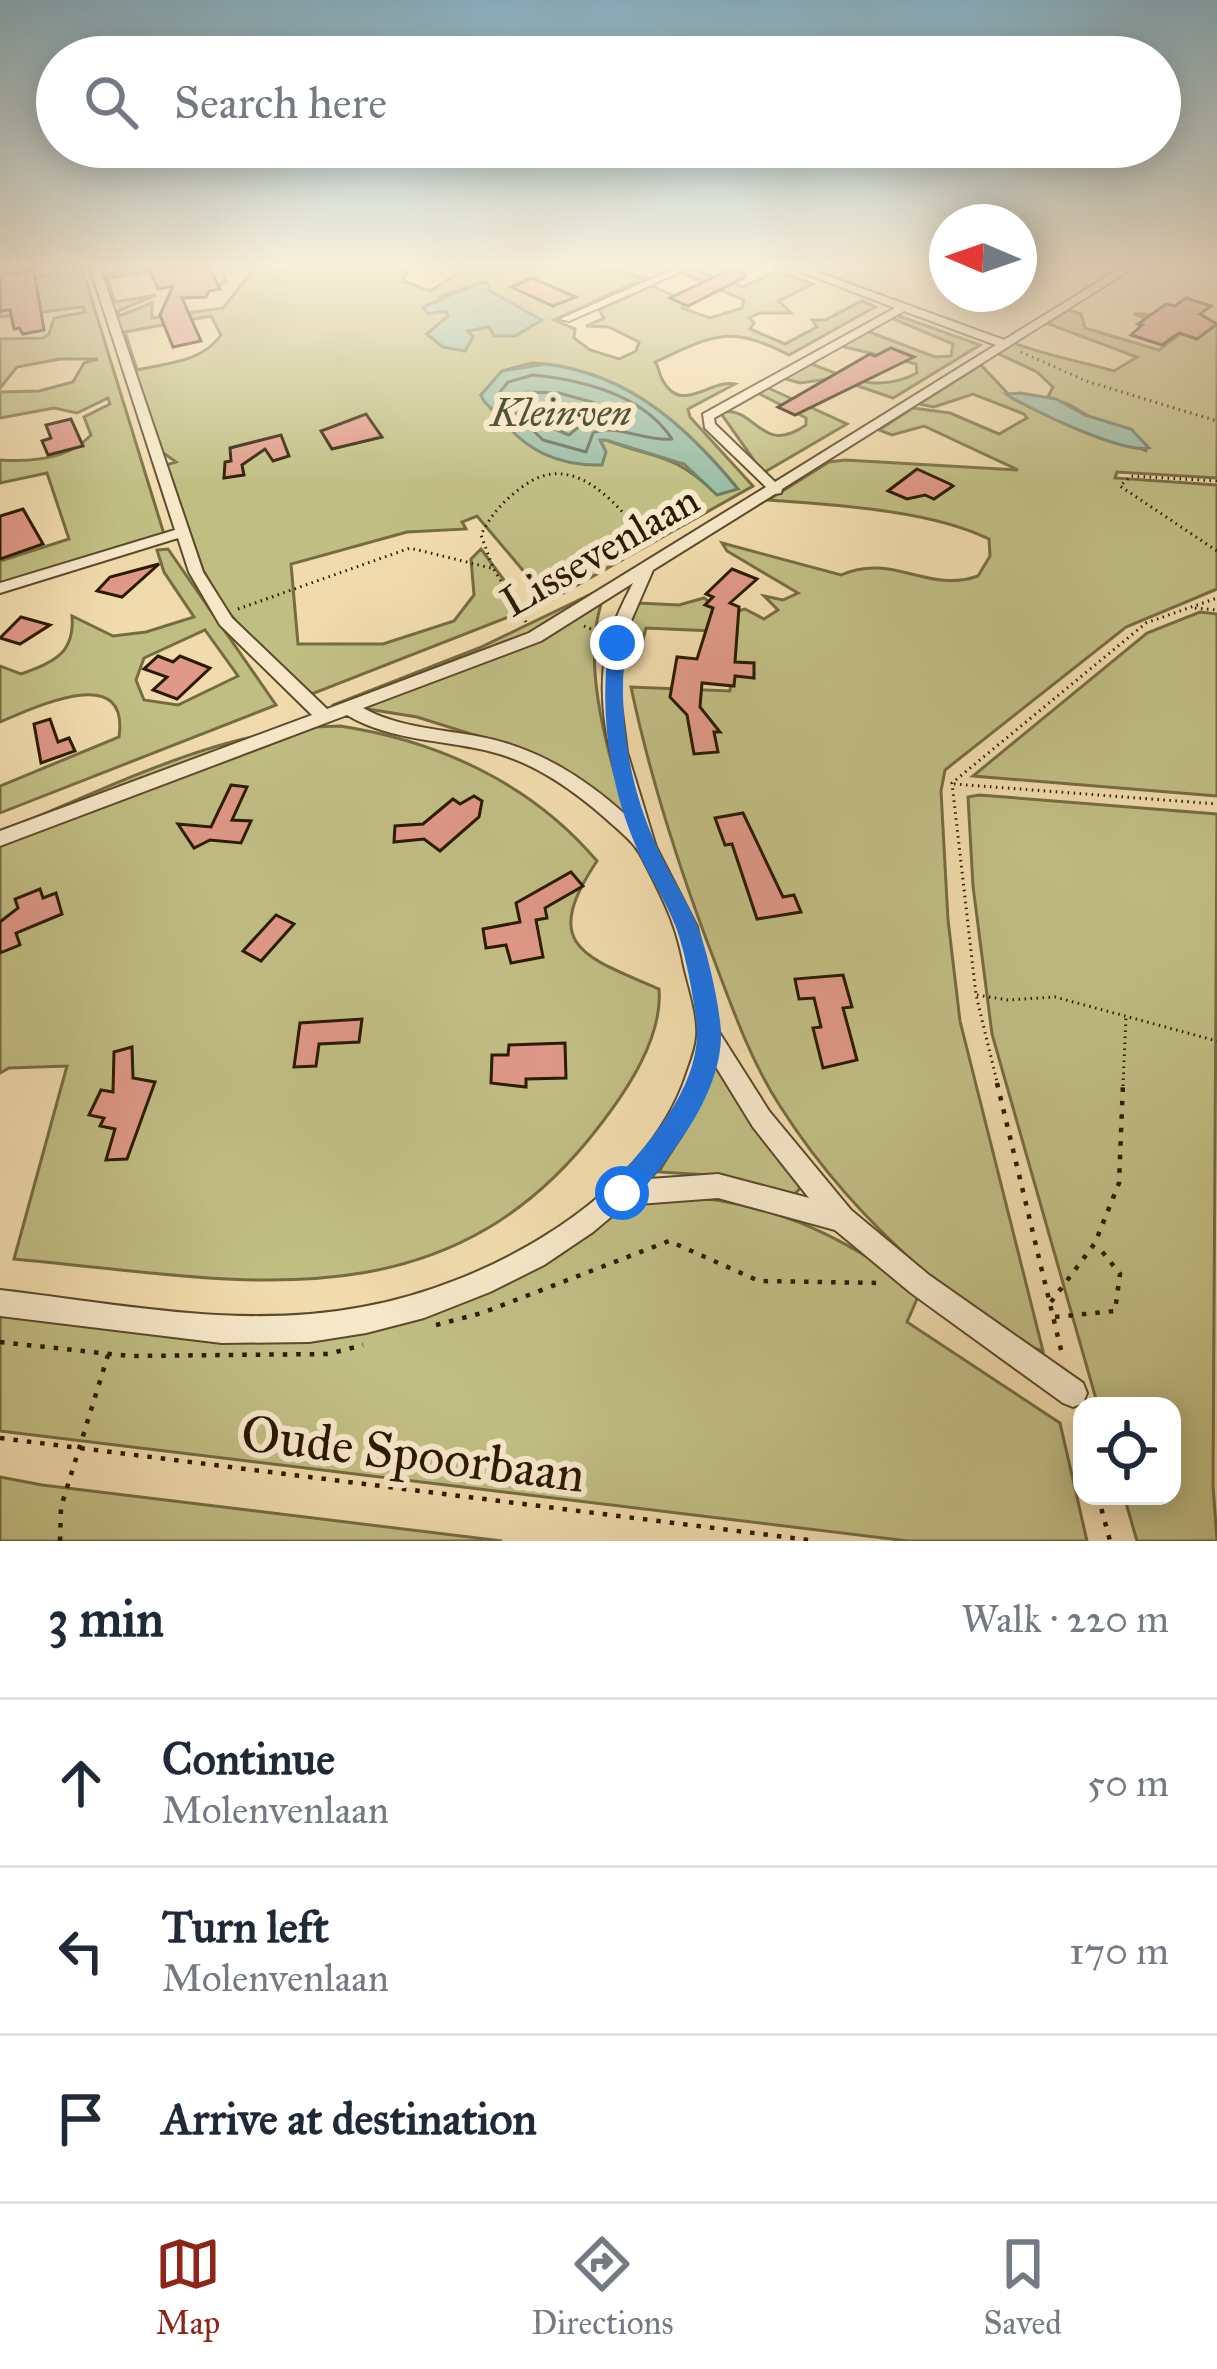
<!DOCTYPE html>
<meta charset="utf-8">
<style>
:root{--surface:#fff;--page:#f6f6f7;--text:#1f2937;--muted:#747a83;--line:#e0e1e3;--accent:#8f2418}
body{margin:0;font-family:"IM FELL Great Primer",serif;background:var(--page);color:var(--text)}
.controls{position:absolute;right:36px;bottom:36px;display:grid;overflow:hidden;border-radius:24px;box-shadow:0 6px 30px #0003}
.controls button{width:108px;height:108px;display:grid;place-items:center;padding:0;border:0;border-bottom:3px solid var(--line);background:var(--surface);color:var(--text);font:60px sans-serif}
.compass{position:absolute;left:929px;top:204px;width:108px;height:108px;border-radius:50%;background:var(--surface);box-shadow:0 6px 30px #0003;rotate:272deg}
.stop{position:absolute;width:36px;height:36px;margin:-27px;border:9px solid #1a73e8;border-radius:50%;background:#fff}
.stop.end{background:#1a73e8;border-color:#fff;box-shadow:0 3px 12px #0008}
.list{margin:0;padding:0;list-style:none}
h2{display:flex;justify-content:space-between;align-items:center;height:156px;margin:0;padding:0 48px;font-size:51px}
h2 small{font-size:39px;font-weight:400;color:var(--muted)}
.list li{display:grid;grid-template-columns:78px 1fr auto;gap:36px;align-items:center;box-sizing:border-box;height:168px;padding:0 48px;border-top:3px solid var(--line)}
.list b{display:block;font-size:45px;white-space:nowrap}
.list p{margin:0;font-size:39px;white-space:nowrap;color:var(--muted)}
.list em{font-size:39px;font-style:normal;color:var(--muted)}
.icon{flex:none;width:66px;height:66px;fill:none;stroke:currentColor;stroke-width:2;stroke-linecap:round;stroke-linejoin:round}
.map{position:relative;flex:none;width:1217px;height:1541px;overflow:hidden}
.search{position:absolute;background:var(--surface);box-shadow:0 6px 30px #0003;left:36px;right:36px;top:36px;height:132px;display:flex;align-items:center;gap:30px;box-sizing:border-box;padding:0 42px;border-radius:66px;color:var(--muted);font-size:45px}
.sheet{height:660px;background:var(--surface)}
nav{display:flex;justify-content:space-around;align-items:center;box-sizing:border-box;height:168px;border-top:3px solid var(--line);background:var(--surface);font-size:33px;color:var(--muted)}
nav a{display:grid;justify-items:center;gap:6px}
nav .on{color:var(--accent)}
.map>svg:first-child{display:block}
.green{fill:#c1be84;stroke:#766c42;stroke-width:3;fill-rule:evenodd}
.water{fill:#9bbca5;stroke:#6e7b63;stroke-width:3}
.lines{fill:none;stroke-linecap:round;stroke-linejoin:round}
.shore{stroke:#636b53;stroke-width:3}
.building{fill:#e09988;stroke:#2b1a01;stroke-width:3}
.street-casing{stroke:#5c4a2c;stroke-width:4}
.path-far1{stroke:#2b1a01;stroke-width:3;stroke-dasharray:1.5 4.5;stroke-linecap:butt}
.path{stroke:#2b1a01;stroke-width:4.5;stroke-dasharray:4.5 9;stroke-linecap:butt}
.street{fill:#f6e8c9;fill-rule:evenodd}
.route{fill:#1a73e8}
.labels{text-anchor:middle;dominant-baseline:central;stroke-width:12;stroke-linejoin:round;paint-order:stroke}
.far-water-label{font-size:39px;font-style:italic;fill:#52533a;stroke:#f6e8c9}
.street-label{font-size:42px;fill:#2b1a01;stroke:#f6e8c9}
.near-street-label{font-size:51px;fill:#2b1a01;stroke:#f6e8c9}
</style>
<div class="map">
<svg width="1217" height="1541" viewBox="0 0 1217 1541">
<rect width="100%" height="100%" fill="#f1dbac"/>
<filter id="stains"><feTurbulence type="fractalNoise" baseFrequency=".00167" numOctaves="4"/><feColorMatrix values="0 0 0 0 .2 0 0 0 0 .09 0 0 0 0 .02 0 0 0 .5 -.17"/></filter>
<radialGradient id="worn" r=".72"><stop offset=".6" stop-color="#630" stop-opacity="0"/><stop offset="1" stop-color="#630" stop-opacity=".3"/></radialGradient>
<!-- green -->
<g class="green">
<path d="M60,268H82L164,534L0,585V561L69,539L47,473L0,483V460C31,462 69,459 91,435L84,417L110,404L108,398L77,413L54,408L0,418V392L39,391L73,382L84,363L98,359H60L17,367L0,388V339L43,338L49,334L54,318L85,312L83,307L0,317V283L58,273Z"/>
<path d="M99,268L106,274L140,268H216L223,270L226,283L177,292L163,268L107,278L115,302L156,295L118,311L119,316L152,303V318L223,308L255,268H408L403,281L430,291L466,268H603L644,278L554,320L575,329L574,338L590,350L619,359L636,351L639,342L609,327L586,326L604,318L599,310L652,286L683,300L682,308L710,318L742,308L744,300L682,273L692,269L743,287L777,271L813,284L779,301L791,313H760L749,318L754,323L750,329L785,344L817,327L812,320H825L862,301L875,307L789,355C728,324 714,335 655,362C659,367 659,374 662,379C681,416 709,379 735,384L688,409L690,417L753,486L549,601L477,516L462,522L466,529L407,532L291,564L298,644H383L454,621L474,595L471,559L481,549L526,610L299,699L226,609L203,570L166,465L176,462L162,452ZM482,282H487V290L531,316L496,333L489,327L467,331L469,336L443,347L427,334L449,317L439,297ZM211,316L221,335C202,362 168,363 137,370L125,332ZM532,363C620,367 685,423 737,488L717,494C670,451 661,461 606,440H600L604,448L505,428L481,395L502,371Z"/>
<path d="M1068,310L1081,314L1085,328L1159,350L1183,332L1134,314C1163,311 1189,337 1217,324V478L1117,472L1115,478L1217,485V589L1126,627L945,770L941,791L948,920L960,1021L1043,1351C1004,1340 968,1308 937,1282C877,1232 822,1172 780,1106C752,1063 734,1013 716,965C681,874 651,782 631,687L730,691L735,632L646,628L641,647L626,654L627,628L638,603L679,605L704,598L726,614L745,609L764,619L778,610L764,596L783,600L798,593L727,551L722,543L841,575C893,552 927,594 978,576L990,556L989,539C930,510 835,505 768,500L829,462L845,460L1018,470L924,426L892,435L879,430L913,408L950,413L999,434L1027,418L1024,414L973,394L934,407L919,404L981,365L1013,399L1147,451L1070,405L1048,397L1053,387L1037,372L997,353L1014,343C1048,356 1079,361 1114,371L1137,357L1046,323Z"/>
<path d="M896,315L980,345L893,398L835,378L800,383L782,378L809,363C849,378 877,394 917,373L916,364L840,346L867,331L935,357L951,356L953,344L891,318Z"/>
<path d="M766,387L847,424L763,473L720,412C757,405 760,457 806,425V418L756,392Z"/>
<path d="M168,549L276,705L0,813V786L119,737C130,661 34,708 0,722V666L21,674C53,662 75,654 72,616L113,636L146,632L194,617L164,572L157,550ZM205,630L238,676L178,705L144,700L136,680L144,658Z"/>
<path d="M608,586C572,660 616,776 638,852L618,821L497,742L417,717L336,704L479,648Z"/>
<path d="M1200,612L1217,614V796L973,776L1147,633Z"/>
<path d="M340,726C439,741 532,784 597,861C540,946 583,956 659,989C663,1038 626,1092 597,1129C441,1331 235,1279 14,1259L67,1066L9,1068L0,1073V832C109,789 221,727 340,726Z"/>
<path d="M979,795L1217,814L1213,1485L1217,1541H1137L1124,1496H1172V1406H1098L992,1034L973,886L968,797Z"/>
<path d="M713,1068L722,1069L801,1187L793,1196L709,1175L659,1172L697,1107Z"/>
<path d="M665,1195C769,1200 837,1232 920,1292L907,1322L1060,1423L1087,1541H908L0,1431V1316L412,1321C462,1305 506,1286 550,1258C598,1229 607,1211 665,1195Z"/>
<path d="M0,1477L42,1485L502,1541H0Z"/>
</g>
<!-- water -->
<g class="water">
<path d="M482,282L489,285L488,290L542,320L515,336H494L489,327L468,331L473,337L465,351L443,347L427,334L448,316L446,311L428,314L423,307Z"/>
<path d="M546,364C630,375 686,426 738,489L717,495L684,464L606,440H600L606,452L602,465C557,466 525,450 499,416C492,406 485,407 481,395L502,371Z"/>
<path d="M1020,393L1056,399L1085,415L1131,429L1149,448C1124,454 1030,410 1006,394Z"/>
</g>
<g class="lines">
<!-- shore -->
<g class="shore">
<path d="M533,375C582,380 643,395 672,439C646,442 615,423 593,433L586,452L543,440L497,396L508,382Z"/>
<path d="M526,392L559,393L595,403L598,410L569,435L538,422L521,399Z"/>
</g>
</g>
<!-- building -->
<g class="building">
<path d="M149,268H210L220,289L209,291L206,297L182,298L201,341L173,347L160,315L173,286L158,289Z"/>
<path d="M733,268H741L745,277L688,306L670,298Z"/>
<path d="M34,271L44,330L23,334L19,328L14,329L10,310L0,311V274Z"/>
<path d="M532,278L576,297L553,306L511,287Z"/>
<path d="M1186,298L1211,306L1200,314L1217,324L1197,339L1179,333L1162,345L1131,335L1142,325L1138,324L1166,304L1175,306Z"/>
<path d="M891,348L914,357L795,415L778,407L870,354L875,356Z"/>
<path d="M366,414L382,437L332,449L321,431Z"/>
<path d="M71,419L83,446L48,455L42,441L51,438L46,425Z"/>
<path d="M281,435L289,456L273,461L265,449L242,465L244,475L224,478L225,462L231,461L230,448Z"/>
<path d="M917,469L950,484L953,486L934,499L925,495L907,499L888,491Z"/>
<path d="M23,509L43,544L0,559V516Z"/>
<path d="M159,564L122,597L97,591L110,577Z"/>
<path d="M732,569L757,579L730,603L739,607L735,662L754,663V678L735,676L734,686L702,683L700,707L720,732H714L718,752L694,754L687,715L670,697L677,657L697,659L713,608L705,605L713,597L706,594Z"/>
<path d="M21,617L50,625L20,644L0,638Z"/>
<path d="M158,656L173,662L180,656L210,668L177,699L153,690L167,677L144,669Z"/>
<path d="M50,719L58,742L69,738L75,751L41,763L34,724Z"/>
<path d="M231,785L247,787L232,820L251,821L241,843L210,840L194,848L178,824L211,827Z"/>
<path d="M474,796L482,801L479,817L440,851L424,839L394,842L395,826L423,824L453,799L460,804Z"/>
<path d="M743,813L783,897L794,895L801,912L757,919L732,844L725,845L715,818Z"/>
<path d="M571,872L583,886L545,908L547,918L536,920L543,957L511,963L506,945L486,948L483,929L520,922L516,903Z"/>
<path d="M40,889L43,898L56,893L62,914L16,933L20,945L0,953V922L18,908L15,899Z"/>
<path d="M276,915L294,924L261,961L243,951Z"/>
<path d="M843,975L852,1007L843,1008L857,1060L823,1068L813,1028L821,1027L814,998L799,999L795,979Z"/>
<path d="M362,1019L359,1042L319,1044L316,1066L294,1067L300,1023Z"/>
<path d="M565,1043L566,1078L526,1079V1087L491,1083L492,1055H508L509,1045Z"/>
<path d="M132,1047L133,1078L155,1082L127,1159L106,1160L115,1129L100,1126L104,1118L89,1115L101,1090L113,1092L114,1052Z"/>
</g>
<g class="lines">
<!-- street casing -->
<g class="street-casing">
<g id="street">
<path d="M90,268H100L203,572L232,618L327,709L529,633L766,487L705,428L703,414L895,308L791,268H806L1004,340L1121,268H1133L782,489L781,493L775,494L653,570L627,630L619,688L627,752L656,847L697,927L719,1032L769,1111L851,1210L929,1275L1083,1383L1087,1393L1083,1403L1073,1407L1063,1403L911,1293L835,1230L718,1198L625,1205L593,1232L544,1265L490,1292L424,1318L366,1333L309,1342L222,1343L0,1316V1290C121,1304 241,1330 362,1307C486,1285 646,1199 687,1073C691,1062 696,1049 697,1037C699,1016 689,988 684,966C677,928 667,907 650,873C646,866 642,856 637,849C629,838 615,827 604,817C573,790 536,764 496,753C446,739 392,742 347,715L0,846V831L312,715L220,625L189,572L178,538L0,593V583L175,530ZM904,311L996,345L775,482L715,424L714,418ZM633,583C626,597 618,612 613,627C590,688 610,757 628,817C585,778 538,748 481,737C441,729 399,728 363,708L541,641ZM713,1062L753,1127L809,1198L718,1174L650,1179C680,1143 700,1107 713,1062Z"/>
<path d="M676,268H690L569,321L560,319Z"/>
</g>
</g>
<!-- path-far1 -->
<g class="path-far1">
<path d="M1021,352L1086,381L1217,421"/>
<path d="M1217,481L1131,476L1120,486L1217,551"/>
<path d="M1195,608L1217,610"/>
<path d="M238,609L410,548L491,568"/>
<path d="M526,622L493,568L481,535C491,514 506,498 525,485C576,449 621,508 649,545"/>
<path d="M584,626L602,634"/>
<path d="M954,784L1217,804"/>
<path d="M977,995L1008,1000L1055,997L1217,1041"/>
<path d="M998,1086L976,995L952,783L1146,623L1217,598"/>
<path d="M1123,1086L1126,1017"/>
</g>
<!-- path -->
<g class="path">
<path d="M997,1083L1062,1354"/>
<path d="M1051,1302L1095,1243L1119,1183L1123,1083"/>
<path d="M1055,1317L1115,1311L1120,1274L1097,1245"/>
<path d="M436,1325L482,1313L669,1241L759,1281L883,1283"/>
<path d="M0,1342L129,1356L328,1354L363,1345"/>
<path d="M1078,1416L1082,1431"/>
<path d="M0,1438L817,1541"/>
<path d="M1098,1496L1110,1541"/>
<path d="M60,1541L61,1507L108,1355"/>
</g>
<!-- street -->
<use href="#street" class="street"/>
</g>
<!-- sky -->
<linearGradient id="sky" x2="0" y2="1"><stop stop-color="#89b7cd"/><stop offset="0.55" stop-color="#f9efda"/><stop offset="1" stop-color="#f9efda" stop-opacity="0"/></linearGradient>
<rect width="1217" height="484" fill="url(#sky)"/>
<!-- route -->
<path class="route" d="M617,638L626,643C617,713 628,787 659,851C670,876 687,899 697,925C707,949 720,1007 721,1033C722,1096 669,1158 632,1203L622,1206L613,1203L609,1193L613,1184C648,1143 697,1091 697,1033C696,1007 685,949 675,925C665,899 649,876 638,851C609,786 599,712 609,643Z"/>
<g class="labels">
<!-- far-water labels -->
<g class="far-water-label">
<text x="561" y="413">Kleinven</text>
</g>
<!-- street labels -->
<g class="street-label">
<text transform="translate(600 551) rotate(-30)">Lissevenlaan</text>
</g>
<!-- near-street labels -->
<g class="near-street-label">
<text transform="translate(413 1454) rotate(7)">Oude Spoorbaan</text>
</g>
</g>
<rect width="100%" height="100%" filter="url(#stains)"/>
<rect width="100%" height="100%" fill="url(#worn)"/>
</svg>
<div class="controls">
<button><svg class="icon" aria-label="locate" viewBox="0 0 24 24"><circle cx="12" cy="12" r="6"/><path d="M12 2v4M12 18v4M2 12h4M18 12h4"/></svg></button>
</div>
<svg class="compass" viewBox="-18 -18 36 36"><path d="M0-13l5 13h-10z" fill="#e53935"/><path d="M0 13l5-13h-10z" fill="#747a83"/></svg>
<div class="stop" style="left:622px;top:1193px"></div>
<div class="stop end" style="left:617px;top:643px"></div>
<div class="search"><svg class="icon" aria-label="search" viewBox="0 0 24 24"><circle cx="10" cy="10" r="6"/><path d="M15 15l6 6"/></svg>Search here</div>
</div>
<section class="sheet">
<h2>3 min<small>Walk · 220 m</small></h2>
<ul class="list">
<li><svg class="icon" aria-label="ahead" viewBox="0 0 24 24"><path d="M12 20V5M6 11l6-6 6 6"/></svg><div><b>Continue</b><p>Molenvenlaan</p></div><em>50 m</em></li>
<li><svg class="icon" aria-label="left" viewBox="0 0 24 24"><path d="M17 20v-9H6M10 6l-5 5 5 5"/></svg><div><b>Turn left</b><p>Molenvenlaan</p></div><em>170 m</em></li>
<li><svg class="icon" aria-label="arrive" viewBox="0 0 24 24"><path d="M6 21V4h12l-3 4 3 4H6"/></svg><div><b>Arrive at destination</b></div></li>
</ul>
</section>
<nav>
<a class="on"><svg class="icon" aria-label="map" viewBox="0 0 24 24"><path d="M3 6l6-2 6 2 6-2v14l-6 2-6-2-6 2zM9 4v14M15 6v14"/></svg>Map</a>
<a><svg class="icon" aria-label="directions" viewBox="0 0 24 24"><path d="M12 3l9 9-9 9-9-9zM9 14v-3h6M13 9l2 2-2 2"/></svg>Directions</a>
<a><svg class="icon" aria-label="saved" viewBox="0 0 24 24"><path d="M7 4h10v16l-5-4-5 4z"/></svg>Saved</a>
</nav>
